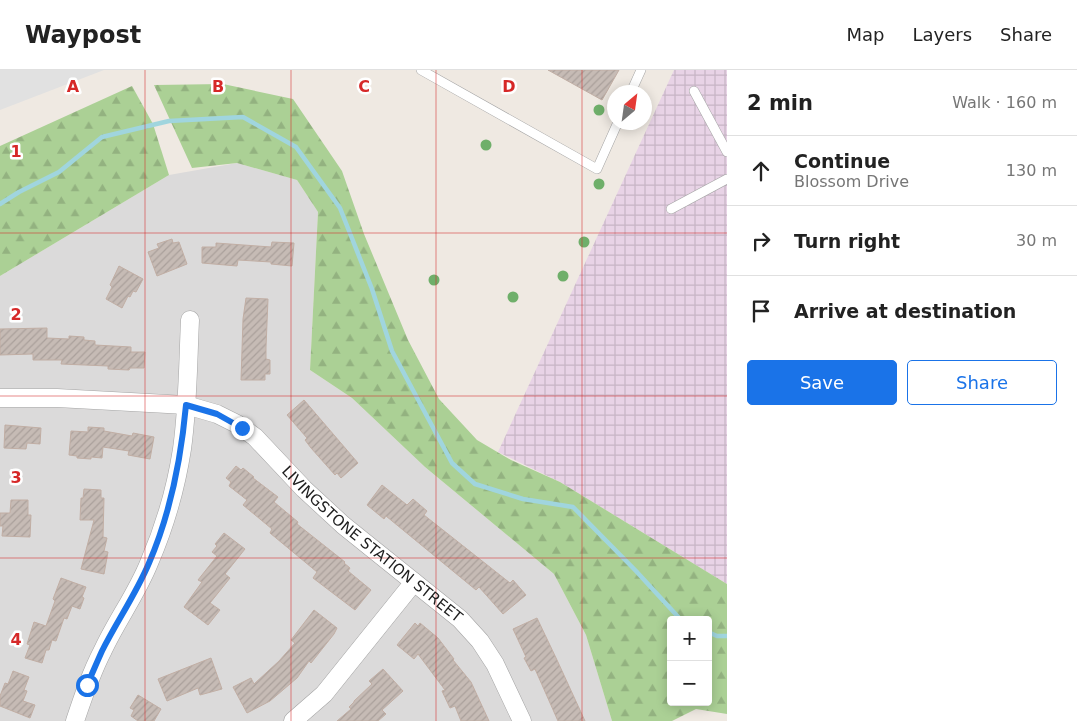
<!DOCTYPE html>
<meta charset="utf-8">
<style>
:root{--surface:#fff;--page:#f2f2f2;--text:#222;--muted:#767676;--line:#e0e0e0;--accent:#1a73e8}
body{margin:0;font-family:"DejaVu Sans",sans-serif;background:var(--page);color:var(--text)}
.controls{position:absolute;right:15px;bottom:15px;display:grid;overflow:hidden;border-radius:5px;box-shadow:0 2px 12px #0003}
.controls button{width:45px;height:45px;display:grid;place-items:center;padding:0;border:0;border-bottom:1px solid var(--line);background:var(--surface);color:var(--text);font:25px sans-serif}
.compass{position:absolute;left:607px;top:15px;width:45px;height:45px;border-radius:50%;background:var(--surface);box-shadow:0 2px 12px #0003;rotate:29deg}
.stop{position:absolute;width:15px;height:15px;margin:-11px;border:4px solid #1a73e8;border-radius:50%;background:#fff}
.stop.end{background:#1a73e8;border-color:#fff;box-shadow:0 1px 5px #0008}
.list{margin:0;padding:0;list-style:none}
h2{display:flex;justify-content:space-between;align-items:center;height:65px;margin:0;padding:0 20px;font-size:21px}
h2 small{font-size:16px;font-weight:400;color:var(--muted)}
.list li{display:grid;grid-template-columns:32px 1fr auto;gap:15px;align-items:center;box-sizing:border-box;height:70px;padding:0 20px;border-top:1px solid var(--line)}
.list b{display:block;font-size:19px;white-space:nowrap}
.list p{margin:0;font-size:16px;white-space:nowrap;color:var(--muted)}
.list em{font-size:16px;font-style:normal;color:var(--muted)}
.actions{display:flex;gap:10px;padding:15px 20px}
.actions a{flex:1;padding:11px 0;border:1px solid var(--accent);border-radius:5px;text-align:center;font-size:18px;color:var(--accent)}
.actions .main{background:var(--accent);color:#fff}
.icon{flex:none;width:28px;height:28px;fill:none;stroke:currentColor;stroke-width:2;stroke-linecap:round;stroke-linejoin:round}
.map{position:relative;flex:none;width:727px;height:651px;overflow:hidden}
header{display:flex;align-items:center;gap:30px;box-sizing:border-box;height:70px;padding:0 25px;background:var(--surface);border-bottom:1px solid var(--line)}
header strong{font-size:24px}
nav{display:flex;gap:28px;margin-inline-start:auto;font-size:18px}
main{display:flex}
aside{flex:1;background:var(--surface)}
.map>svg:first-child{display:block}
.residential{fill:#dbdada}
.industrial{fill:url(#industrial-grid)}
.forest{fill:url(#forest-firs);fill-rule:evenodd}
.parking{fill:#e1e1e1}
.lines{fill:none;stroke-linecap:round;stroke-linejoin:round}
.stream{stroke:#a0d5de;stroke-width:4.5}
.building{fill:url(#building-hatch);stroke:#c1aea4}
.service-casing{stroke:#a4a4a4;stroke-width:10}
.minor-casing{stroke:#a4a4a4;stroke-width:19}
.service{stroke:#fff;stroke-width:9}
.minor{stroke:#fff;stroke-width:18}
.tree{fill:#6faf6a}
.route{stroke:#1a73e8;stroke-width:6}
.grid{fill:none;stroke:#d62828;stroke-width:1;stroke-opacity:0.55}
.labels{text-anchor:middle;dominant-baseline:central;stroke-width:5;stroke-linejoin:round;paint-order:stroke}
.street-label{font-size:15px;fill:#1d1d1d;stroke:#fff}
.grid-label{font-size:16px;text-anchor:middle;font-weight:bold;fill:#d62828;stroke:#fff;stroke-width:5;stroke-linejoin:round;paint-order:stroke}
</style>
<header>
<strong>Waypost</strong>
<nav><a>Map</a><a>Layers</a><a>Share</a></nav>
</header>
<main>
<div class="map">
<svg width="727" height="651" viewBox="0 0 727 651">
<defs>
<pattern id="industrial-grid" width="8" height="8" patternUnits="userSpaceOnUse" patternTransform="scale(1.25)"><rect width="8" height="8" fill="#e8d3e6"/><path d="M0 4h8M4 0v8" fill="none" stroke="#c7b5c5"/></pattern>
<pattern id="forest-firs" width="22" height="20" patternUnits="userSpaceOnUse" patternTransform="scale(1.25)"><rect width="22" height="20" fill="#abd095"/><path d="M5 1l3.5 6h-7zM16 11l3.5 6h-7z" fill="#93b280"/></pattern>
<pattern id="building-hatch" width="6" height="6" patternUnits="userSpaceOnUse" patternTransform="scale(1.25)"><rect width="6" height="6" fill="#c6bbb5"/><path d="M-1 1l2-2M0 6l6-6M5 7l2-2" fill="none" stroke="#aaa09b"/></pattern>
</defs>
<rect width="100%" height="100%" fill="#efe9e2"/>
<!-- residential -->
<path class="residential" d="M237,93L297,110L318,142L310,300L352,328L425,397L554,504L586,565L612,651H0V206L169,105Z"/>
<!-- industrial -->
<path class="industrial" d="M674,0H727V514L560,412L498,382Z"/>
<!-- forest -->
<g class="forest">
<path d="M223,14L293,29L342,101L364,164L408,270L439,329L477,370L511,390L560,412L727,514V644L696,639L672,651H612L586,565L554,504L425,397L352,328L310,300L318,142L297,110L237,93L192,98L154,15ZM671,550H708V632H671Z"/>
<path d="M132,16L153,54L169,105L0,206V76Z"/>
</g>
<!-- parking -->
<path class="parking" d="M0,0H104L0,40Z"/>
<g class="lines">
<!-- stream -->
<g class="stream">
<path d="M0,134L19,122L59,102L102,67L169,51L243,47L296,77L340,138L372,219L392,281L452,393L475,414L523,429L573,437L636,501L681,550"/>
<path d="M708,562L717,566H727"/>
</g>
</g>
<!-- building -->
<g class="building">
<path d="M548,0H619L602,30Z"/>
<path d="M172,169L173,173L179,172L187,194L157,206L148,182L159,178L157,174Z"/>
<path d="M272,172L294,173L292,196L271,194V192L238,190L237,196L202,193V177H216V173L271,177Z"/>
<path d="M119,196L143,209L136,222L133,221L130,227L128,226L122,238L106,229L112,217L110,215Z"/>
<path d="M246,228L268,229L266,277V289L270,290V304H265V310H241L243,249Z"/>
<path d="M47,258V268L69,269V266L84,267V270L95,271V275L131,277V282H145L144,298H130L129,300L108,299V296L61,294L62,290H33V284L0,285V259Z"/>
<path d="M304,330L358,393L341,408L337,403L335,405L311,378L305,370L307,368L287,345Z"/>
<path d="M5,355L41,358L40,374L27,373L26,379L4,378Z"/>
<path d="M88,357L104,358V361L132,366L133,363L154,367L150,389L128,385L129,381L103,377L102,388L91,387V389L77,388V386L69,385L71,361L88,362Z"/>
<path d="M236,396L241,400L243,398L254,407L253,408L278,427L274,432L298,452L297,454L345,492L344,493L350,498L348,501L371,520L355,540L313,508L317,502L270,463L272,459L243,435L247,430L229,416L231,412L226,408Z"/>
<path d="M382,415L407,435L413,429L427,441L424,445L510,513L513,510L526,525L503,544L479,517L476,520L386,446L384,449L367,435Z"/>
<path d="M84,419L101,420V428H104L103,467L107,468L104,481L108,482L104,504L81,499L94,450H80L81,428H83Z"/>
<path d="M11,430H28V445H31L30,467L2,466L3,456H0V443H10Z"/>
<path d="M224,463L245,479L225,504L230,508L210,533L220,540L208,555L184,537L202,512L198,510L217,486L212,482L217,476L215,474Z"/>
<path d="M61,508L86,517L82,527L84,528L80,539L72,536L67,549L64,548L56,571L52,570L49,580H46L42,593L25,588L30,575L27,574L34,552L46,556L55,531L53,529Z"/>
<path d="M314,540L337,558L334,564L311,593L309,591L297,608L270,631L247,643L233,617L251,608L254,614L279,591L295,573L291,570Z"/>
<path d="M537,548L557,590L585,651H558L535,599L531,601L524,588L526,587L513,559Z"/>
<path d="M415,553L418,556L420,553L438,568L454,589L453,590L471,612L489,651H461L455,636L450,638L442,621L445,620L418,584L414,589L397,575Z"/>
<path d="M211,588L222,619L200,625L198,618L167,631L158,609Z"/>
<path d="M383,599L403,621L382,640L386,644L378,651H337L351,639L349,637L354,632V631L372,614L369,611Z"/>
<path d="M13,601L29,607L24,620L27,621L23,631L35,635L30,648L0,636V626L5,613L8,614Z"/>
<path d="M138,625L161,639L154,651H138L131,646L134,640L130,638Z"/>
</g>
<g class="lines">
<!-- service casing -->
<g class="service-casing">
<g id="service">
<path d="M421,0L597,99L618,52"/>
<path d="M694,21L727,82"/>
<path d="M631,22L641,0"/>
<path d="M671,139L727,109"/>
</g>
</g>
<!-- minor casing -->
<g class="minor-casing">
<g id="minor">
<path id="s1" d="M0,328H57L186,335L217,344L237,354L255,367L304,419L343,455L460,549L480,571L495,594L522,651"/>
<path d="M75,651C83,627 91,603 103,580C117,550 137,523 149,493C165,456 176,418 182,379C188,336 188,293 190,250"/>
<path d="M293,651L324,624L414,512"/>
</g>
</g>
<!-- service -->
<use href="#service" class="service"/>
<!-- minor -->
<use href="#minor" class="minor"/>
</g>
<!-- trees -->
<g class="tree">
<circle cx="599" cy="40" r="5.5"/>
<circle cx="486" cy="75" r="5.5"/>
<circle cx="599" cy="114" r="5.5"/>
<circle cx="584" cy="172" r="5.5"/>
<circle cx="563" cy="206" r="5.5"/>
<circle cx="434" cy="210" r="5.5"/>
<circle cx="513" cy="227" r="5.5"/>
</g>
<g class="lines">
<!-- route -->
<path class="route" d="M87,615C92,604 97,592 102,581C117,551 136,524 149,493C171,442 181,390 186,335L217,344L242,358"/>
</g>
<!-- grid -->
<path class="grid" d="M145,0V651M291,0V651M436,0V651M582,0V651M0,163H727M0,326H727M0,488H727"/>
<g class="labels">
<!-- street labels -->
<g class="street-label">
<text stroke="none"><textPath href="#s1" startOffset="422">LIVINGSTONE STATION STREET</textPath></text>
</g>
</g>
<g class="grid-label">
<text x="73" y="22">A</text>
<text x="218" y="22">B</text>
<text x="364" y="22">C</text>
<text x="509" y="22">D</text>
<text x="16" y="87">1</text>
<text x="16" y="250">2</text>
<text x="16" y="413">3</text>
<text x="16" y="575">4</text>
</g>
</svg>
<div class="controls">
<button>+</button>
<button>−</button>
</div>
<svg class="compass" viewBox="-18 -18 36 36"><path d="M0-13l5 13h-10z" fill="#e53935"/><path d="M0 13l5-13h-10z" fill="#767676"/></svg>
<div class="stop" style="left:87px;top:615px"></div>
<div class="stop end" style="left:242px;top:358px"></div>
</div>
<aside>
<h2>2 min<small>Walk · 160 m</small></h2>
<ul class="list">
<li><svg class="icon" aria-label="ahead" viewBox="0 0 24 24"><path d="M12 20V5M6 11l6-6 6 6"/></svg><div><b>Continue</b><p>Blossom Drive</p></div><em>130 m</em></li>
<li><svg class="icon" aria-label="right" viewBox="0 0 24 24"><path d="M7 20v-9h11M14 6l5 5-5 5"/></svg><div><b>Turn right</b></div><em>30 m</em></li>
<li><svg class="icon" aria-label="arrive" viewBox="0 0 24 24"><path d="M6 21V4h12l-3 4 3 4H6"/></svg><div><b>Arrive at destination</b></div></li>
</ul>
<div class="actions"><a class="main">Save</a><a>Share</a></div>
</aside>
</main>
